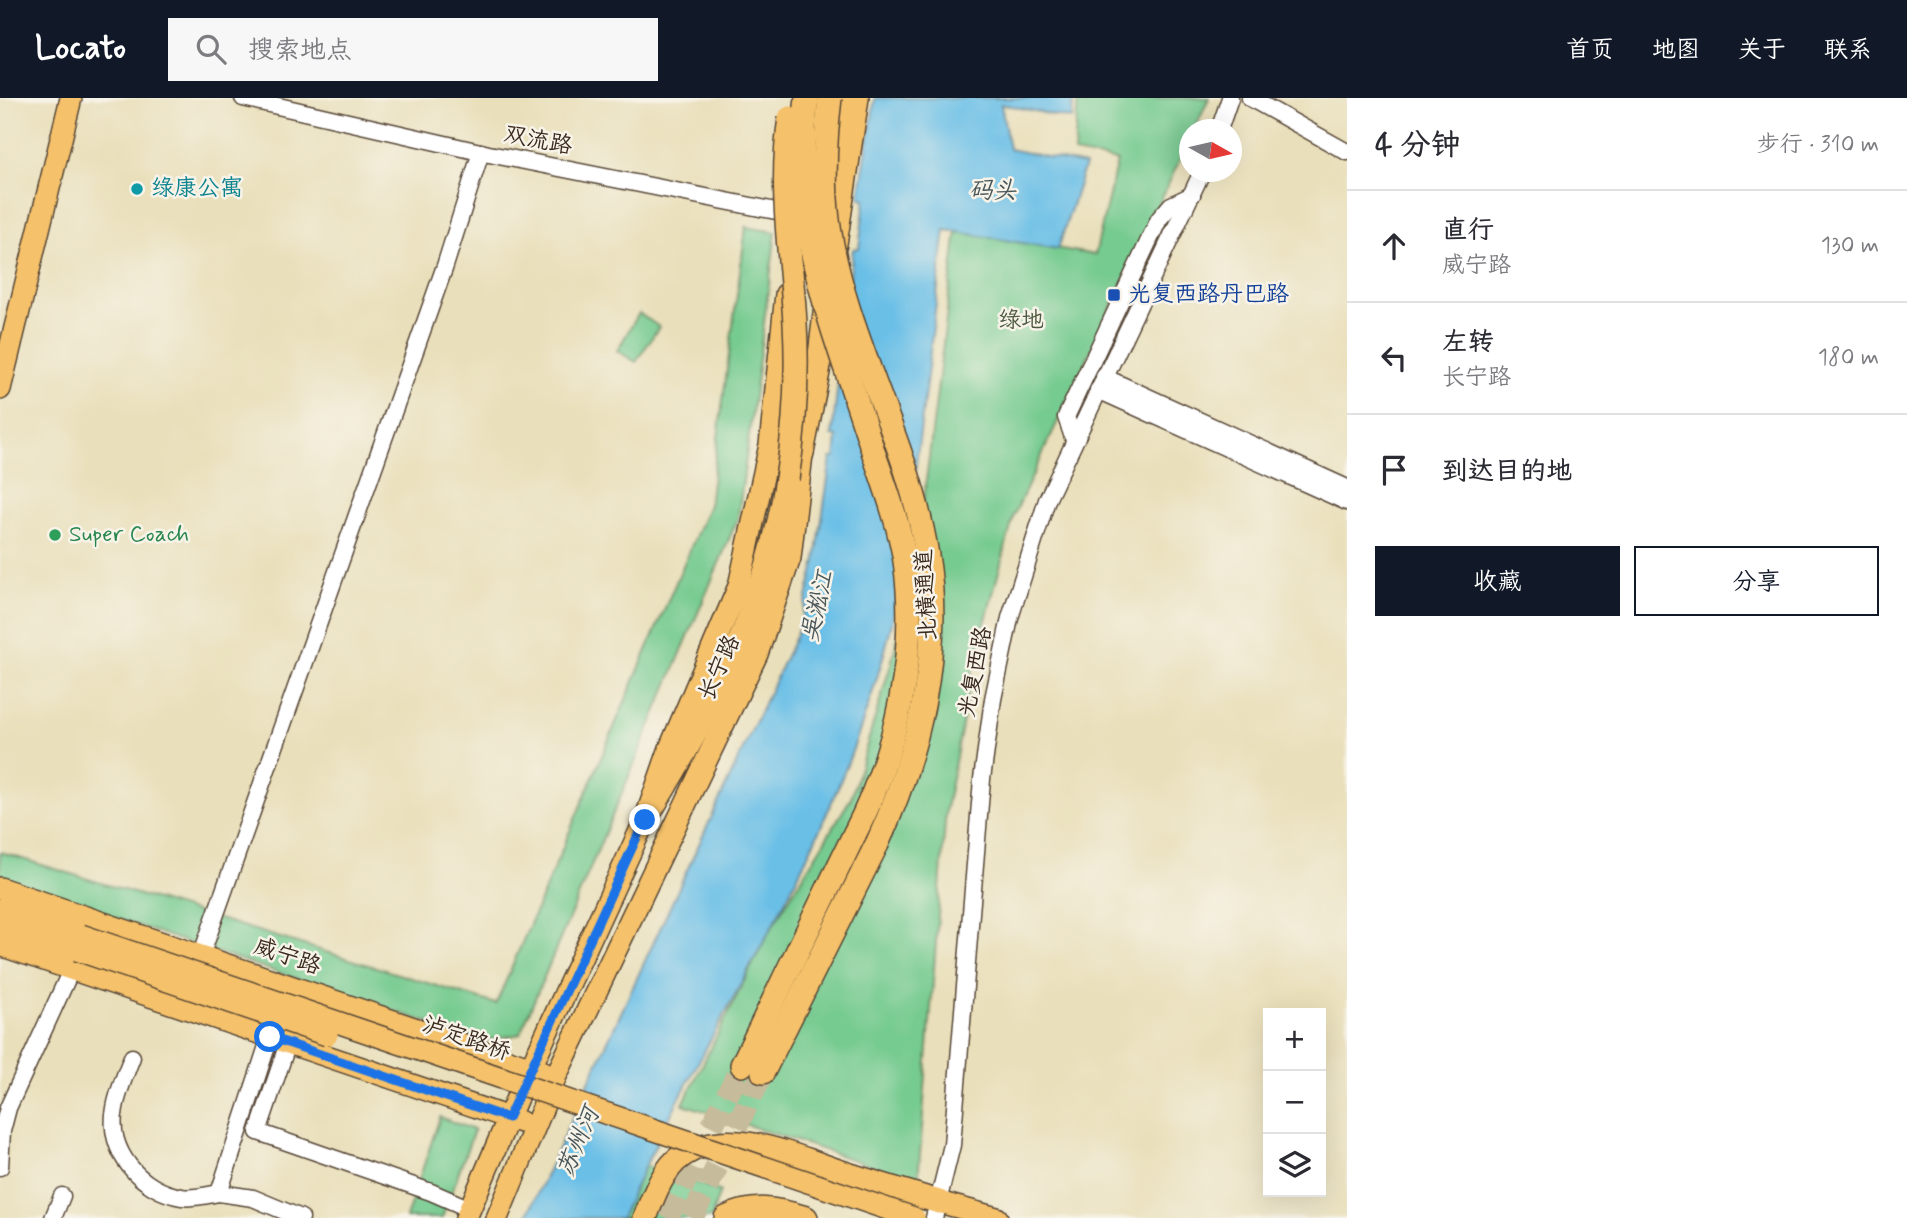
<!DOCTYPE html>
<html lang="zh">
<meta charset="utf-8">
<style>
:root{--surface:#fff;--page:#f7f7f7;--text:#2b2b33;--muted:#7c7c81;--line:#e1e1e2;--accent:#111827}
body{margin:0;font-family:Mynerve,"LXGW WenKai TC",sans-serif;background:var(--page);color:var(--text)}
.controls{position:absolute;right:21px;bottom:21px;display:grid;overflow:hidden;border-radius:0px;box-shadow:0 7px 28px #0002}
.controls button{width:63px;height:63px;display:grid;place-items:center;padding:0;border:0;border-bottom:2px solid var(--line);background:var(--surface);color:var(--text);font:35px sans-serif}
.compass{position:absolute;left:1179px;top:21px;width:63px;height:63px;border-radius:50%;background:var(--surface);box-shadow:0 7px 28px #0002;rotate:98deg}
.stop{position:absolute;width:21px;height:21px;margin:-16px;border:5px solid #1a73e8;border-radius:50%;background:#fff}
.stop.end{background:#1a73e8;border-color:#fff;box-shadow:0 2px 7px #0008}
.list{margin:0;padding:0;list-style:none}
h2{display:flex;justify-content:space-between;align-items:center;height:91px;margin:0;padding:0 28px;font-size:30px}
h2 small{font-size:23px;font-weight:400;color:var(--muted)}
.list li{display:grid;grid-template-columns:46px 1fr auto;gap:21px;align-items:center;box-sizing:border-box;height:112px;padding:0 28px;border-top:2px solid var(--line)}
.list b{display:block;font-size:26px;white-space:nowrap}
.list p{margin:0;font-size:23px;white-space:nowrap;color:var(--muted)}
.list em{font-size:23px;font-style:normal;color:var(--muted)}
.actions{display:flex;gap:14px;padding:21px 28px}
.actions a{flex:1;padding:16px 0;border:2px solid var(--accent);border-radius:0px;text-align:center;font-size:24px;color:var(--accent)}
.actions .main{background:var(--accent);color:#fff}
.icon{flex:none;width:38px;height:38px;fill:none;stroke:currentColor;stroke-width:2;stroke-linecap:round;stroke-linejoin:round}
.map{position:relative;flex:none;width:1347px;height:1120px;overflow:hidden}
header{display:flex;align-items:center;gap:42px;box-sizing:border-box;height:98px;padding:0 35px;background:var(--accent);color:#fff}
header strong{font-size:33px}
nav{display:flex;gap:38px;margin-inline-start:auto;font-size:24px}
.search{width:490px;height:63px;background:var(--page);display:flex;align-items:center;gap:18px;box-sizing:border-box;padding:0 24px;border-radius:0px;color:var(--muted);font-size:26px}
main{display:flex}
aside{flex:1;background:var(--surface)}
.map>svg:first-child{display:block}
.green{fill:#76cb90;stroke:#587a57;stroke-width:2}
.water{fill:#6abfe7;stroke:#527482;stroke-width:2}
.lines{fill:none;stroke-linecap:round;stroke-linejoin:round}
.highway-tunnel{stroke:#c6bb9b;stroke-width:23;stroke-dasharray:23 11;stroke-linecap:butt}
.minor-casing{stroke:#554535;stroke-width:19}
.major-casing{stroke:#554535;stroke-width:24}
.highway-casing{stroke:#554535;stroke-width:26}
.minor{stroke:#fff;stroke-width:16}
.major{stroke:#f5c16b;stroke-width:21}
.highway{stroke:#f5c16b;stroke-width:23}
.major-bridge-casing{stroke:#554535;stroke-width:24;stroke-linecap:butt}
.highway-bridge-casing{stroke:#554535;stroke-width:26;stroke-linecap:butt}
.major-bridge{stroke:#f5c16b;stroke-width:21}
.highway-bridge{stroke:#f5c16b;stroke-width:23}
.route{stroke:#1a73e8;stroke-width:9}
.culture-dot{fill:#0f9aa8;stroke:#f7f3e8;stroke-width:2.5}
.transit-dot{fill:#1a4fb4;stroke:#f7f3e8;stroke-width:2.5}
.leisure-dot{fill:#2e9e5b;stroke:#f7f3e8;stroke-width:2.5}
.labels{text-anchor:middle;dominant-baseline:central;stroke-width:5;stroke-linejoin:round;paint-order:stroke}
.street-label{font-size:23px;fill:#3b2a1e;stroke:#f7f3e8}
.culture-label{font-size:23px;fill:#0d838f;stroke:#f7f3e8;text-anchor:start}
.transit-label{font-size:23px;fill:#164399;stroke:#f7f3e8;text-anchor:start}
.park-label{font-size:23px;fill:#4d5a40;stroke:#f7f3e8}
.leisure-label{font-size:23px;fill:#27864d;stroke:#f7f3e8;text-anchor:start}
.water-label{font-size:24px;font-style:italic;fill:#49575a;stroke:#f7f3e8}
</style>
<header>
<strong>Locato</strong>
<div class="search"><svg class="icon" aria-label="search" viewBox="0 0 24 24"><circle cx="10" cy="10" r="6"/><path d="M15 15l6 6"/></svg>搜索地点</div>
<nav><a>首页</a><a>地图</a><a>关于</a><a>联系</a></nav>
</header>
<main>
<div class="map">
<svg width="1347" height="1120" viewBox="0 0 1347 1120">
<rect width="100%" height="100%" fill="#f7f3e8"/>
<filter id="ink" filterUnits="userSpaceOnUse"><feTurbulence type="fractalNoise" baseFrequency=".0143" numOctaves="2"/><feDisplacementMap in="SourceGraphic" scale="14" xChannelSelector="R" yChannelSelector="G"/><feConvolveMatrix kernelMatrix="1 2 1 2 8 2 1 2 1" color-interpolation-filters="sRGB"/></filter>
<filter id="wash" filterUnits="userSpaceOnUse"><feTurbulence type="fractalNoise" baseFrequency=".00686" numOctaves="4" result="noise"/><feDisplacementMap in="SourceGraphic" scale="28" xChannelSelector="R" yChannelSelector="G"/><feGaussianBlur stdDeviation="1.57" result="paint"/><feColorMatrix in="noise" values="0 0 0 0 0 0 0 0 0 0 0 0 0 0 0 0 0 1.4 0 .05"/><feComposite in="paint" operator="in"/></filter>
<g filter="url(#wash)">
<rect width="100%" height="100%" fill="#e9dfba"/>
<!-- green -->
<g class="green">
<path d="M1078,0H1209L1195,31L1190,32L1189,42L1014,417L973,570L946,711L918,1083L683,1006L767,837L851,700L891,566L916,464L957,132L1095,157L1117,63L1074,55Z"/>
<path d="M746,129L776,134L738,420L520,936L484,943L0,782V754L496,906L709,407Z"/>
<path d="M639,215L659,229L636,264L617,253Z"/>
<path d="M440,1019L474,1032L442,1120H406Z"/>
<path d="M644,1067L720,1093L711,1120H621Z"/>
</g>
<!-- water -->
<path class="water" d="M875,0H1073L1072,21L1001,6L1009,51L1085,67L1058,151L945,132L902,480C879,597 835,708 780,813C726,916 668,1014 621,1120H526L800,528L816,462L831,360H835L837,339L832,338L853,151L859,150L865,101L859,99Z"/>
</g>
<g filter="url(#ink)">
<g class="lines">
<!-- highway-tunnel -->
<g class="highway-tunnel">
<path d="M667,1120L742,967"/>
<path d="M692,1120L763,974"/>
</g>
<!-- minor casing -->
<g class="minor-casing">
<g id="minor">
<path d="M243,0L489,56L796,117"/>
<path d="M1250,0L1347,54"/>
<path d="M1219,32L1230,0"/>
<path d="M1104,279L1347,390"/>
<path d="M1098,292L1347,404"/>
<path d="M1074,342L1066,319L1159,121L1171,107L1192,97"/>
<path d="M201,858L445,168L481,54"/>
<path d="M270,939L219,1095L253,1100L301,1120"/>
<path d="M288,945L258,1034L431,1094L470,1111"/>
<path d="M132,959C126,975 118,993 115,1010C106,1053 141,1093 182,1099C193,1101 208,1097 219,1095"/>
<path d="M0,1069L2,1033L8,1010L72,870"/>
<path d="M53,1120L62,1098"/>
<path d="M934,1120L952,1047L982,681L993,601L1010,520L1047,402L1202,74"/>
</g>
</g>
<!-- major casing -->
<g class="major-casing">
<g id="major">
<path d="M832,81L846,0"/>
<path d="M0,291L71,0"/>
<path d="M0,790L544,974"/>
<path d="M0,811L81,837"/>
<path d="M0,827L77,852"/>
<path d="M0,847L521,1024"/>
<path d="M939,1104L997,1120"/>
<path d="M466,1120L519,995L645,722L670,650L739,488L770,347L786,196"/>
<path d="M497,1120L556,978L757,556L790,460L804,339"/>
</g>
</g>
<!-- highway casing -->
<g class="highway-casing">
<g id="highway">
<path d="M835,146L857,0"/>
<path d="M802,355L818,274L826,207"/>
<path d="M645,722C710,615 768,506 787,381"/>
<path d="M742,967L855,735"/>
<path d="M763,974L877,746"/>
<path d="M645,1120C653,1099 663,1070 683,1057C731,1026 800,1061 847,1076C878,1086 909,1095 939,1104"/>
<path d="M726,1120C753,1106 778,1111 806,1120"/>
</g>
</g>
<!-- minor -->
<use href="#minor" class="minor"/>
<!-- major -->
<use href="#major" class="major"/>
<!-- highway -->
<use href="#highway" class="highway"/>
<!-- major-bridge casing -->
<g class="major-bridge-casing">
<g id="major-bridge">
<path d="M81,837L914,1120"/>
<path d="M77,852L327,937"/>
</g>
</g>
<!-- highway-bridge casing -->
<g class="highway-bridge-casing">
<g id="highway-bridge">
<path d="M807,0C789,137 834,229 874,356C886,391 899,426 905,463C918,555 897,653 855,735"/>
<path d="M830,0C825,41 823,81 828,122C843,238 909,342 927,457C943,556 918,657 877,746"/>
<path d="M787,381C795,329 798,277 795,225C791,156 779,89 790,20"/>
</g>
</g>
<!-- major-bridge -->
<use href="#major-bridge" class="major-bridge"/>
<!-- highway-bridge -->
<use href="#highway-bridge" class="highway-bridge"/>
</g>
</g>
<g class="lines" filter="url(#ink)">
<!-- route -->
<path class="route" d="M270,939L508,1020L645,722"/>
</g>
<!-- markers -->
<circle class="culture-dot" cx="137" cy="91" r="7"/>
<rect class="transit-dot" x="1107" y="190" width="14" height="14" rx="3.5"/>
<circle class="leisure-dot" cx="55" cy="437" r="7"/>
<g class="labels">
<!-- street labels -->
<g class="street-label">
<text transform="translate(538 43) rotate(11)">双流路</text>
<text transform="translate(927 497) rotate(-93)">北横通道</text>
<text transform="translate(720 570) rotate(-66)">长宁路</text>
<text transform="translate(976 574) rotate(-79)">光复西路</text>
<text transform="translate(287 859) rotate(19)">威宁路</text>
<text transform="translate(466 941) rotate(19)">泸定路桥</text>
</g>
<!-- culture labels -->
<g class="culture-label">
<text x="151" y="91">绿康公寓</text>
</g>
<!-- transit labels -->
<g class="transit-label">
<text x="1128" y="197">光复西路丹巴路</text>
</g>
<!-- park labels -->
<g class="park-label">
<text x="1021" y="223">绿地</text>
</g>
<!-- leisure labels -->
<g class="leisure-label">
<text x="69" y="437">Super Coach</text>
</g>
<!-- water labels -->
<g class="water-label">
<text x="993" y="93">码头</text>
<text transform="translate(818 508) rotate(-77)">吴淞江</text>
<text transform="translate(579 1044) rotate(-67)">苏州河</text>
</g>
</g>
</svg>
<div class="controls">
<button>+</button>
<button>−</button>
<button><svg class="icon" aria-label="layers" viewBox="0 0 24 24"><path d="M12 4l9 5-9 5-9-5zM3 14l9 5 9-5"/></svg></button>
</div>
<svg class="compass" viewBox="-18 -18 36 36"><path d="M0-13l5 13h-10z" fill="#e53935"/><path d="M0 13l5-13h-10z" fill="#7c7c81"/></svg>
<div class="stop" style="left:270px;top:939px"></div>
<div class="stop end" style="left:645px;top:722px"></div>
</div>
<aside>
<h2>4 分钟<small>步行 · 310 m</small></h2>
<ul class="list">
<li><svg class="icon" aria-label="ahead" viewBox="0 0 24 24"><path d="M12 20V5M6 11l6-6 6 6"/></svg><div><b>直行</b><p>威宁路</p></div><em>130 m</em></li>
<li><svg class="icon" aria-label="left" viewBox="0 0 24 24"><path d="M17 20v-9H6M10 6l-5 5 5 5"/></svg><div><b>左转</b><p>长宁路</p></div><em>180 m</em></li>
<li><svg class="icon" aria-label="arrive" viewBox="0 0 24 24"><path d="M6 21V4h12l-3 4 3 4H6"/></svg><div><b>到达目的地</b></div></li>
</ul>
<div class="actions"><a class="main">收藏</a><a>分享</a></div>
</aside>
</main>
